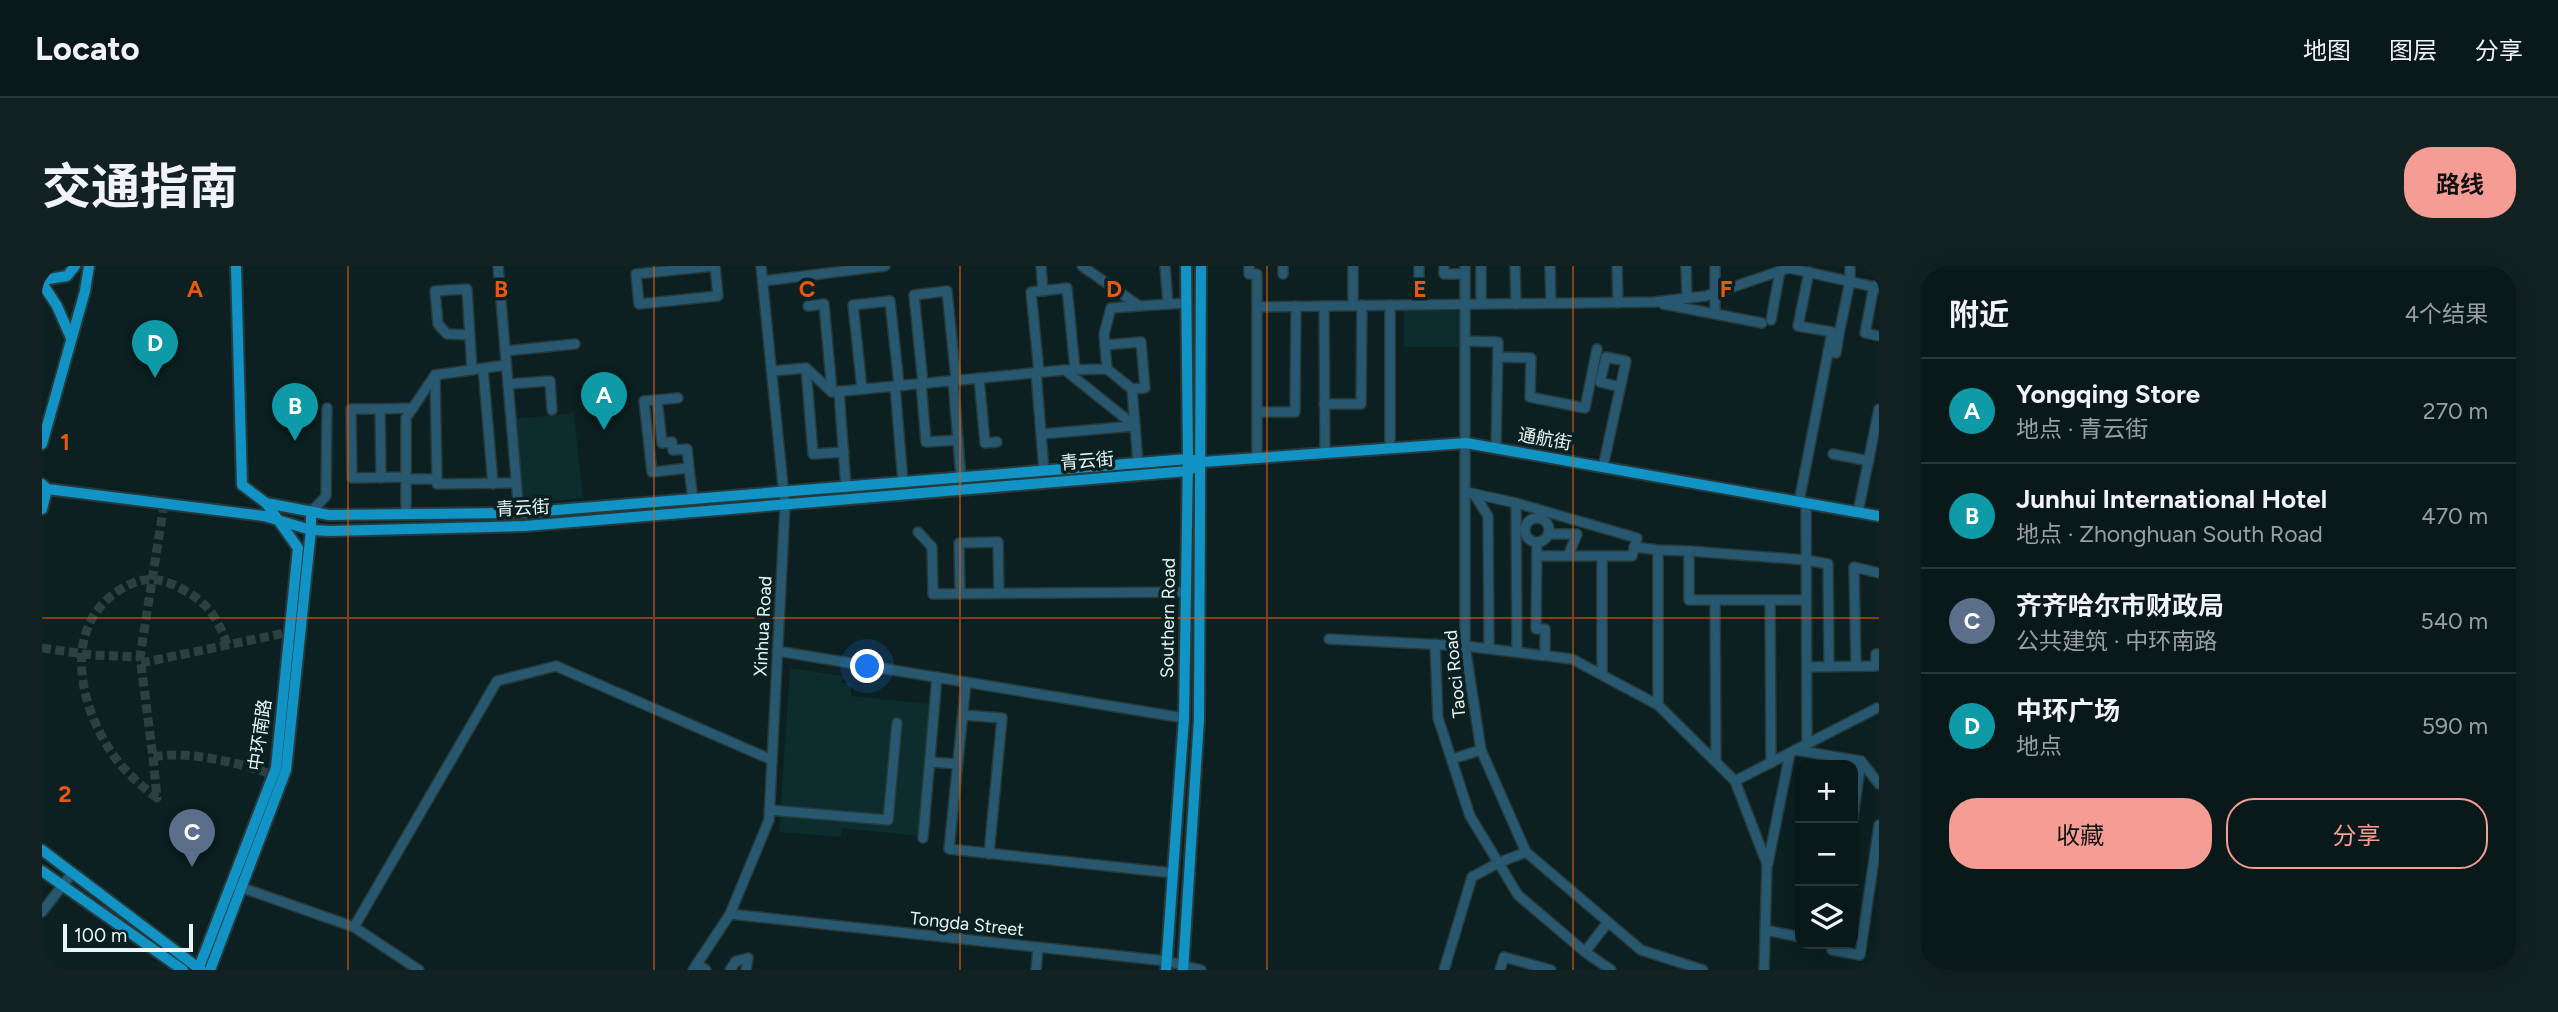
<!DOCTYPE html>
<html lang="zh">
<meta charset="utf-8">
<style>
:root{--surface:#091819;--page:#122122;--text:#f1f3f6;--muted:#99a0a2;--line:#293738;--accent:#f59c94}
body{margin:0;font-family:Figtree,"Noto Sans SC",sans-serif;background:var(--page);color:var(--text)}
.controls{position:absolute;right:21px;bottom:21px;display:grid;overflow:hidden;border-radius:14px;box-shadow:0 4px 18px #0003}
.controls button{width:63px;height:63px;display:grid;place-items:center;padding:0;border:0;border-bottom:2px solid var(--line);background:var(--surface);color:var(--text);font:35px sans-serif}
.scale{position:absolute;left:21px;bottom:18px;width:130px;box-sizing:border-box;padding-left:7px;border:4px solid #e9f6f6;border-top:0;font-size:19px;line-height:24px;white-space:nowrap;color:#e9f6f6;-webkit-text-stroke:5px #0c2021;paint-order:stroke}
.you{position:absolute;left:826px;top:401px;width:24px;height:24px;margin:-18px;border:5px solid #fff;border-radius:50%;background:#1a73e8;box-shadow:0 0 0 10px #1a73e833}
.badge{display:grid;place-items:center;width:46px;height:46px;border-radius:50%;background:var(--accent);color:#fff;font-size:23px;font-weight:700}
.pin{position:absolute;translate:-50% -58px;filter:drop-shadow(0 2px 4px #0008)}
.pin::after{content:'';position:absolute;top:37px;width:24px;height:21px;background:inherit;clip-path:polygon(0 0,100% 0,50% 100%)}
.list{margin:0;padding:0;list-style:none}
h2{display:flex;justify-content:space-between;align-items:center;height:91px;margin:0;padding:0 28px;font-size:30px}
h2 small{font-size:23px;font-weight:400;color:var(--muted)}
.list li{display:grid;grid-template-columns:46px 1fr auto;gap:21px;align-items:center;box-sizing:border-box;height:105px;padding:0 28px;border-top:2px solid var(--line)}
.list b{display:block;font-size:26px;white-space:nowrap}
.list p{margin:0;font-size:23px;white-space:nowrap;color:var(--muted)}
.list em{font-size:23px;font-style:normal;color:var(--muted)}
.actions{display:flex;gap:14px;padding:21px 28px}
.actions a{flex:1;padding:16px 0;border:2px solid var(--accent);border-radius:28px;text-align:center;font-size:24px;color:var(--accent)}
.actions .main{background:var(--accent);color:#111}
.icon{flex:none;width:38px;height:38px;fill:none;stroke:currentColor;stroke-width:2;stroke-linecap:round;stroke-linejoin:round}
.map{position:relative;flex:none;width:1837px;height:704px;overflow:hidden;border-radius:28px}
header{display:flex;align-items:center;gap:42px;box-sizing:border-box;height:98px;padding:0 35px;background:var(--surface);border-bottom:2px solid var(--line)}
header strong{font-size:33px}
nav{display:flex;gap:38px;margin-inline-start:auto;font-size:24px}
.intro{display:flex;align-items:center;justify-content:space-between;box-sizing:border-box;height:168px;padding:0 42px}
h1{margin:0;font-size:49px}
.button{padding:18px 32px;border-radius:28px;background:var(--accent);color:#111;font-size:24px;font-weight:700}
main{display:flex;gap:42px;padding:0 42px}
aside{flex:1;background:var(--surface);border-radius:28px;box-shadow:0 4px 18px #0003}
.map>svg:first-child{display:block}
.built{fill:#0c2c2d}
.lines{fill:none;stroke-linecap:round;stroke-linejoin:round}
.minor-tunnel{stroke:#2d4041;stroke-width:9;stroke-dasharray:9 4.5;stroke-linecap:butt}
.minor-casing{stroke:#273a3b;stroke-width:12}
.major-casing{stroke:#273a3b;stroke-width:14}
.minor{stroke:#275870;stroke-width:9}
.major{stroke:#1193c5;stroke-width:10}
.grid{fill:none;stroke:#e8590c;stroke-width:2;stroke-opacity:0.55}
.labels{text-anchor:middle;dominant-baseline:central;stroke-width:7;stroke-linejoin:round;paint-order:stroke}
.street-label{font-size:18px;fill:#e9f6f6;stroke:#0c2021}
.grid-label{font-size:23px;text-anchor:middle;font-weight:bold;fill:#e8590c;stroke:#0c2021;stroke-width:7;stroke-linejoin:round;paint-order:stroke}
</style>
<header>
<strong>Locato</strong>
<nav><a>地图</a><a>图层</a><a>分享</a></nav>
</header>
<div class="intro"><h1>交通指南</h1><a class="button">路线</a></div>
<main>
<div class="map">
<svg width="1837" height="704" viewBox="0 0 1837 704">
<rect width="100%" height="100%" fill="#0c2021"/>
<!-- built -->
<g class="built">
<rect x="1362" y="45" width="55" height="36"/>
<path d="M532,147L541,232L481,238L473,153Z"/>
<path d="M748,402L800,410V417H809V430L889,438L877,570L800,562L799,571L737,566Z"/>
</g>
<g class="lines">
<!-- minor-tunnel -->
<g class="minor-tunnel">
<path d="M122,238L98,391L111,491C147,484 197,497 232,509"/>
<path d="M0,382L50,389L98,391"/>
<path d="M99,397L248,366"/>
<path d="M111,491L115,532C98,519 82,505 70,487C37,439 20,362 76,325C98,310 117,310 140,323C166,337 176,352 185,379"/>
</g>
<!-- minor casing -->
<g class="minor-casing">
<g id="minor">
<path d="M456,0L477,247"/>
<path d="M672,0L594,8L597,38L676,30L673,0"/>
<path d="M999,0L1001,25"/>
<path d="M1040,0L1097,40L1145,37"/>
<path d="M1123,0L1126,38"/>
<path d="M1207,0V8H1215V192"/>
<path d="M1241,0V8"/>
<path d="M1311,0V39"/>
<path d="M1402,0V8H1423"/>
<path d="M1423,0V380L1439,484L1484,586L1599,684L1661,704"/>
<path d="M1439,0V38"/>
<path d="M1473,0L1474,38"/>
<path d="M1508,0L1509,37"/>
<path d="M1575,0L1576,37"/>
<path d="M1644,0L1645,32"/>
<path d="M721,15L843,0"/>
<path d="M1832,20L1823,67L1837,70"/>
<path d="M1621,38L1720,57"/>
<path d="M1377,39V0"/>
<path d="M766,40L782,38L790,126"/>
<path d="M1282,40L1283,187"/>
<path d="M1215,41L1612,36L1664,30L1747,2L1837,22"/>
<path d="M1673,48V0"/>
<path d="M1729,54L1738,5"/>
<path d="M1797,68L1808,15V0"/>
<path d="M428,69L405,68L396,58L393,25L425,23L430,104"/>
<path d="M1423,75L1456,76L1454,183"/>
<path d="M1063,79L1099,76L1103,122L1090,123L1065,103"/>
<path d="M463,85L533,78"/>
<path d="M1786,85L1794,87L1797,68L1795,67"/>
<path d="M1456,91L1489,92L1488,131L1543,142L1555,83"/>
<path d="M441,102L451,218"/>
<path d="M764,102L771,188L802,186"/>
<path d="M1023,104L1093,160L1090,123"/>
<path d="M730,105L764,102L790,126L1023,104L1065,103L1062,68L1069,42L1097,40"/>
<path d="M994,106L1002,205"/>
<path d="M997,106L989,26L1025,22L1033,103"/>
<path d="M937,112L943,177L955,176"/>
<path d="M911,114L919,212"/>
<path d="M879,117L884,176L916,174"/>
<path d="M881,117L872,29L905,25L914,114"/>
<path d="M466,118L508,115L510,144"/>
<path d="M853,120L861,217"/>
<path d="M820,123L811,39L848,35L857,119"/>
<path d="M797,125L804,222"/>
<path d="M636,132L602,135L610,206L647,202L651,234"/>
<path d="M615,134L620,177L630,176L631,184L645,183L647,202"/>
<path d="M1282,138H1319L1320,39"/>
<path d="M338,143H309L310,212L364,211"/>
<path d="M1215,146H1253L1254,40"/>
<path d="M1000,168L1093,160L1096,197"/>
<path d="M1348,183V39"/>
<path d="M1791,188L1827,195"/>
<path d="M1561,201L1584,95L1564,91L1558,116L1578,121"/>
<path d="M339,212L338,143L371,142"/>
<path d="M364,213H395V218L474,217"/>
<path d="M395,213L393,109L464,99"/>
<path d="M1424,226L1474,237L1595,272L1590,290H1495"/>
<path d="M1432,228L1446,250L1447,382"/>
<path d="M1757,236L1790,66L1756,60L1767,6"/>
<path d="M1474,237L1475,386"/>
<path d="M1764,237L1765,478"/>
<path d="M269,246L284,230L285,142"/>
<path d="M1816,246L1837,143"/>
<path d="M364,248V152L393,109"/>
<circle cx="1495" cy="264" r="12"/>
<path d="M876,266L890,281L891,328L1144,326"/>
<path d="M1506,268H1535L1526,290"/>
<path d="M1495,276L1494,363H1503V389"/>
<path d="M1592,281L1616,284L1647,285V334H1764"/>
<path d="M1616,284V439"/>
<path d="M1647,285L1764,294L1786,298L1787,401"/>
<path d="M1560,290V408"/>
<path d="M918,328L917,277L956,276L957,327"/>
<path d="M1673,334L1674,496"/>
<path d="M1728,334L1729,497"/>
<path d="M1287,373L1423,380L1530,393L1616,439L1693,515L1725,598L1722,704"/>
<path d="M1393,378L1396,452L1428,550L1476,629L1543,686L1569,704"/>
<path d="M735,385L1142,452"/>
<path d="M1814,400L1812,301L1837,307"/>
<path d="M1765,401L1834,400V388H1837"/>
<path d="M924,416L907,583L1131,607"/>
<path d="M921,449L960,452L947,588"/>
<path d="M1753,484L1819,495L1837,518"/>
<path d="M1410,493L1439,484"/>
<path d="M888,496L915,498"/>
<path d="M1693,515L1835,442"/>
<path d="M727,544L846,554L855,457"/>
<path d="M1811,552L1819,495"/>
<path d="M881,572L895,411"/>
<path d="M1726,597L1748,487"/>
<path d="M195,620L312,661L377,704"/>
<path d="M0,646L30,607"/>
<path d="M688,648L1125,695L1159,704"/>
<path d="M312,661L455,415L514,400L730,494"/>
<path d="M1723,664L1758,671"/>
<path d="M1791,678L1790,684L1818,689L1837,559"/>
<path d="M1543,686L1566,656"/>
<path d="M655,698L664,704"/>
<path d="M651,704L688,648L727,554L743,240L719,0"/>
<path d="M688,704L694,695L706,692L704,704"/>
<path d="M994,704L996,682"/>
<path d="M1402,704L1430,611L1456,597L1484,586"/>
<path d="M1458,704L1462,691L1509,704"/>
</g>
</g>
<!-- major casing -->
<g class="major-casing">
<g id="major">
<path d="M0,14L25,10L33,0"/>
<path d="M0,17L15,40L29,72"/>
<path d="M0,178L43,25L47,0"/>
<path d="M0,218L5,223L222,250L269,264L288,265L483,260L1146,205L1160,196"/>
<path d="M224,237L287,249L477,247L1146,193L1160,196L1424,177L1837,250"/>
<path d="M0,243L5,223"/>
<path d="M0,584L159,704"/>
<path d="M0,605L141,704"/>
<path d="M156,704L234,502L256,282L224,237L200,219L194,0"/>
<path d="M168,704L244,504L269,264V246"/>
<path d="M1124,704L1142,452L1146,193L1144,0"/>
<path d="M1141,704L1157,453L1159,0"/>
</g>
</g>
<!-- minor -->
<use href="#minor" class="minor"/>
<!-- major -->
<use href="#major" class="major"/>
</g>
<!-- grid -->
<path class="grid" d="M306,0V704M612,0V704M918,0V704M1225,0V704M1531,0V704M0,352H1837"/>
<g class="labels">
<!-- street labels -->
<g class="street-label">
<text transform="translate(1503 173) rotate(10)">通航街</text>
<text transform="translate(1045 195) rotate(-5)">青云街</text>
<text transform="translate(481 242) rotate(-3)">青云街</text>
<text transform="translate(1126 352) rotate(-89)">Southern Road</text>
<text transform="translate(721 360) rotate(-87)">Xinhua Road</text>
<text transform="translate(1413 408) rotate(-96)">Taoci Road</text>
<text transform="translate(218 469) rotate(-82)">中环南路</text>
<text transform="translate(925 658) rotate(6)">Tongda Street</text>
</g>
</g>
<g class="grid-label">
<text x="153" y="31">A</text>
<text x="459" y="31">B</text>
<text x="765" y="31">C</text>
<text x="1072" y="31">D</text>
<text x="1378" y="31">E</text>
<text x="1684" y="31">F</text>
<text x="23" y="184">1</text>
<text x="23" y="536">2</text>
</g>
</svg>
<div class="controls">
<button>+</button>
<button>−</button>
<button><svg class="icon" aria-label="layers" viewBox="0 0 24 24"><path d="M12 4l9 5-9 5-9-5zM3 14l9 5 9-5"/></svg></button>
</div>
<div class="scale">100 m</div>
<div class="you"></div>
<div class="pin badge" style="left:562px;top:164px;background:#0f9aa8">A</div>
<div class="pin badge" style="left:253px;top:175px;background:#0f9aa8">B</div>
<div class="pin badge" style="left:150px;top:601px;background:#5c6f8a">C</div>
<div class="pin badge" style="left:113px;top:112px;background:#0f9aa8">D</div>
</div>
<aside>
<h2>附近<small>4个结果</small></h2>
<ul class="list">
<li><span class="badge" style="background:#0f9aa8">A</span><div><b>Yongqing Store</b><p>地点 · 青云街</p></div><em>270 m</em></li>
<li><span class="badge" style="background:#0f9aa8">B</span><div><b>Junhui International Hotel</b><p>地点 · Zhonghuan South Road</p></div><em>470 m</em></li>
<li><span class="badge" style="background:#5c6f8a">C</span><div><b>齐齐哈尔市财政局</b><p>公共建筑 · 中环南路</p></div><em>540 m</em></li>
<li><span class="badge" style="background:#0f9aa8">D</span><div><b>中环广场</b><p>地点</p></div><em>590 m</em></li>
</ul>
<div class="actions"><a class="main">收藏</a><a>分享</a></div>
</aside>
</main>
